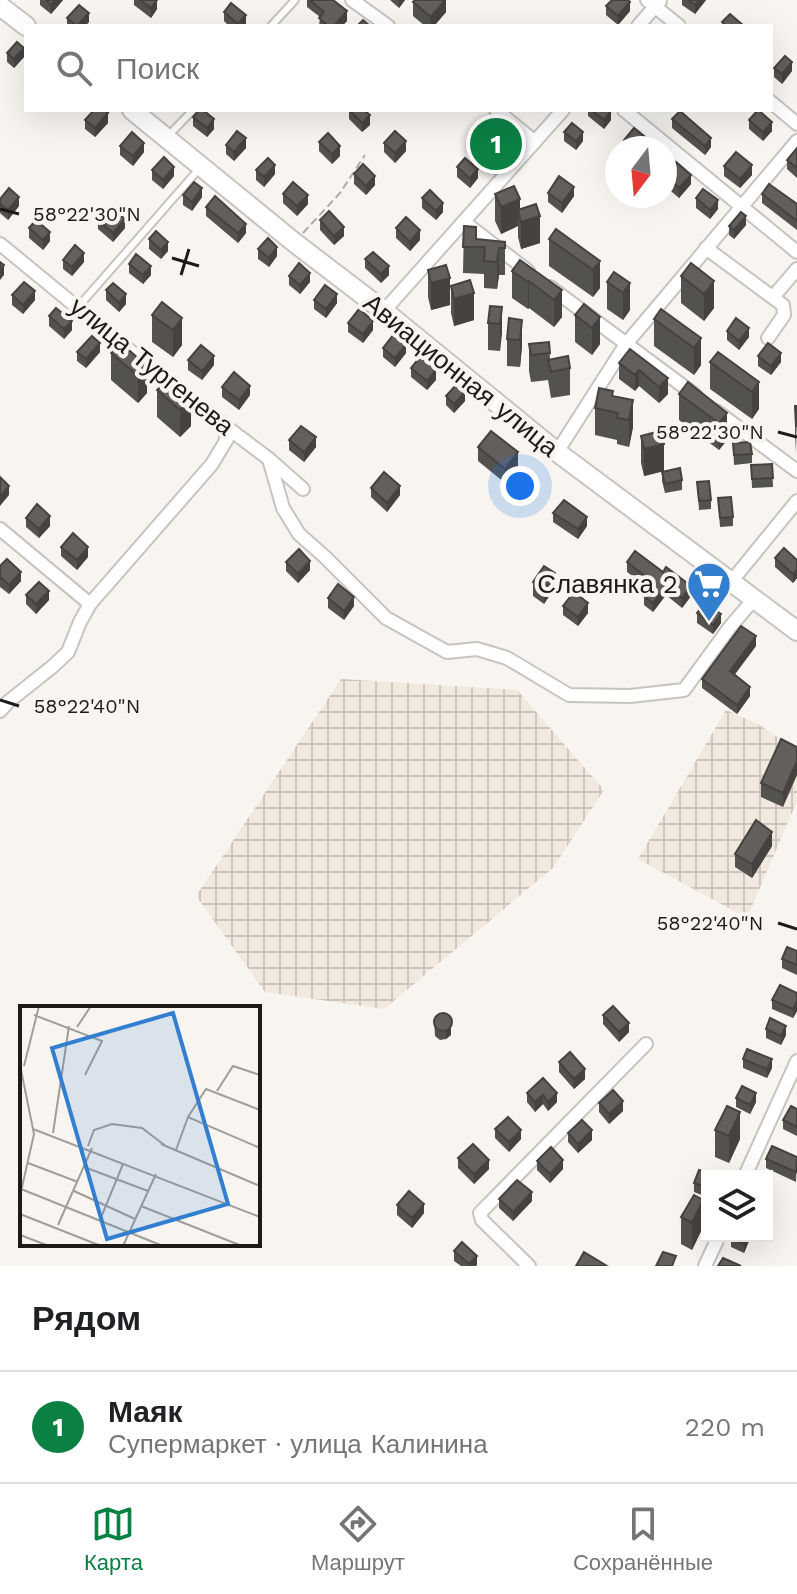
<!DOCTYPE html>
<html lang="ru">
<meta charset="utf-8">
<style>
:root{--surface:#fff;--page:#f2f2f2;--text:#202124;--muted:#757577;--line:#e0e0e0;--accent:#0b8043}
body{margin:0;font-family:"Work Sans",sans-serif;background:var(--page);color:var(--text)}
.controls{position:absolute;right:24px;bottom:24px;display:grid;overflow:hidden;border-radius:0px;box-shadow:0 8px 32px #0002}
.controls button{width:72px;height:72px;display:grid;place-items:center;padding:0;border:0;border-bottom:2px solid var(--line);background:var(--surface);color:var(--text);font:40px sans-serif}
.compass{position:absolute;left:605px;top:136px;width:72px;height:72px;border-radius:50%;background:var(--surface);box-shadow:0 8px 32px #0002;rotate:196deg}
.you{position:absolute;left:520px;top:486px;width:28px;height:28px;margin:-20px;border:6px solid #fff;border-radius:50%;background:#1a73e8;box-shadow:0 0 0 12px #1a73e833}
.badge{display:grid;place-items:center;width:52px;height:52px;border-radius:50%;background:var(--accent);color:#fff;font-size:26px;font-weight:700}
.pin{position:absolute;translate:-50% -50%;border:4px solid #fff;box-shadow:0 2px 8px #0006}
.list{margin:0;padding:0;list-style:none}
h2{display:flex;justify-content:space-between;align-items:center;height:104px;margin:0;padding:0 32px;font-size:34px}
h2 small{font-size:26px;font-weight:400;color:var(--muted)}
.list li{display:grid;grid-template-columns:52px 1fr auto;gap:24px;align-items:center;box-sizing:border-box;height:112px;padding:0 32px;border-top:2px solid var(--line)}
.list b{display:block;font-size:30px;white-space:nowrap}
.list p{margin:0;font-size:26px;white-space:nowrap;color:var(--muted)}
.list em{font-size:26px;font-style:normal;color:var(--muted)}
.icon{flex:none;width:44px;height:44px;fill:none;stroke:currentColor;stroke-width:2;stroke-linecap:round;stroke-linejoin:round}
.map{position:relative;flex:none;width:797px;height:1266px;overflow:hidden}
.search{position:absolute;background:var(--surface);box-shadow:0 8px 32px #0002;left:24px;right:24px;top:24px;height:88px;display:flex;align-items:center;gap:20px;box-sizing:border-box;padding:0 28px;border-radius:0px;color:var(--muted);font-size:30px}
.sheet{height:216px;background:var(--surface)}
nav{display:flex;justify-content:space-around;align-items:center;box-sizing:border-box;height:112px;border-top:2px solid var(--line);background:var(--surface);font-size:22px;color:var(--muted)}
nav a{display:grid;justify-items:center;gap:4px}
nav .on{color:var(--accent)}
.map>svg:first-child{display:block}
.industrial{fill:url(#industrial-grid)}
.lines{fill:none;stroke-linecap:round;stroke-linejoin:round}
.lane-casing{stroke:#c7c4c0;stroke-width:10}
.street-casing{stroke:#c7c4c0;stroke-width:16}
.secondary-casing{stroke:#c7c4c0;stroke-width:22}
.path{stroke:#aeaba8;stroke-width:2;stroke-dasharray:8 4;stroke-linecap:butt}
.lane{stroke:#fff;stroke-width:6}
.street{stroke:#fff;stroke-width:12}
.secondary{stroke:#fff;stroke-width:18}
.wall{fill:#54524f}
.shaded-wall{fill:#454240}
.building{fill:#625f5c;stroke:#454240;stroke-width:2}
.ticks{fill:none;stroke:#1c1b19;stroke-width:3}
.labels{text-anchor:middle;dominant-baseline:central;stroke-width:8;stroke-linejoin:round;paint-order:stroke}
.street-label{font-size:26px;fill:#1c1b19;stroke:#f8f5f1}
.poi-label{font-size:26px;fill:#1c1b19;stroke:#f8f5f1;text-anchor:end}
.inset-road{fill:none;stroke:#a09e9b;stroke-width:2}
.view{fill:#327fcf;fill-opacity:0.15;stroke:#327fcf;stroke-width:4}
.inset-edge{fill:none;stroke:#1c1b19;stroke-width:4}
.ticks-label{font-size:20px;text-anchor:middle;fill:#1c1b19;stroke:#f8f5f1;stroke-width:8;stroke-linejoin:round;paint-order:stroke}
</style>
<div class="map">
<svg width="797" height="1266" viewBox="0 0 797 1266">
<defs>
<pattern id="industrial-grid" width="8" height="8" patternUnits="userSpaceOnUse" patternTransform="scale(2)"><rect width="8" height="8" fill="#f1e8de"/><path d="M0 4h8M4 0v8" fill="none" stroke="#cec6be"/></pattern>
</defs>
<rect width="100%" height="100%" fill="#f8f5f1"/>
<!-- industrial -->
<g class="industrial">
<path d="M341,679L517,690L604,790L553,868L384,1009L265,992L196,896Z"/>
<path d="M726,710L758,724L797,750V801L747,918L638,859Z"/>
</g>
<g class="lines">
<!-- lane casing -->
<g class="lane-casing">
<g id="lane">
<path d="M271,26L295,0"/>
<path d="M168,136L193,110"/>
<path d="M78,307L199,169"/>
</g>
</g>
<!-- street casing -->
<g class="street-casing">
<g id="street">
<path d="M352,0L388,26"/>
<path d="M647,0L679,26"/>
<path d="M638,26L660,1"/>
<path d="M771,102L797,124"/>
<path d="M496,110L535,142"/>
<path d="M624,110L797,252"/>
<path d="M464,222L528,271"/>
<path d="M0,244L179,391L269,459L303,489"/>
<path d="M706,248L783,305L784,315L768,338"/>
<path d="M550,287L695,395"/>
<path d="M773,297L797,269"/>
<path d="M384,311L563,110"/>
<path d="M716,411L797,471"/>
<path d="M557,452L626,344L797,141"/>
<path d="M269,459L283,508L299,534L325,557L386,618L447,652L477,649L507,658L569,695L630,696L684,690L730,627L754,599"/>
<path d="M0,529L90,604L212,464L227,439L221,422"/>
<path d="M731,582L797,501"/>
<path d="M0,711L8,702L52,667L68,652L80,622L90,604"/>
<path d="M745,1176L797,1061"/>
<path d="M529,1266L482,1220L480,1213L646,1044"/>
<path d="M705,1266L719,1236"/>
</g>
</g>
<!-- secondary casing -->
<g class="secondary-casing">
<g id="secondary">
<path d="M0,6L26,26"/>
<path d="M132,110L295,243L384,311L557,452L797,631"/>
</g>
</g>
<!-- path -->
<path class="path" d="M303,233L340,193L365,155"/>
<!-- lane -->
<use href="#lane" class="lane"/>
<!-- street -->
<use href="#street" class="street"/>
<!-- secondary -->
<use href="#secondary" class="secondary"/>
</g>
<!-- wall -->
<g class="wall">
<path d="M40,0H63L51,14L40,5Z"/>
<path d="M134,0H157V9L151,18L134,5Z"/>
<path d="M307,0H333L347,21L342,26H319L320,17L307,7Z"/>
<path d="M390,0H405L399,8Z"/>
<path d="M446,0V12L434,26H425L413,16V2Z"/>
<path d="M682,0H706L695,14L682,5Z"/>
<path d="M606,6L630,11L618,25L606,15Z"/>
<path d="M224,12L246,24L244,26H229L224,21Z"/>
<path d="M67,18L89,22L85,26H67Z"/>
<path d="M7,53L24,57L14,68L7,62Z"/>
<path d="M774,68L792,71L782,84L774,77Z"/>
<path d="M349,110L370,125L362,132L349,119Z"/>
<path d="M588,110H610L611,120L604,129L588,116Z"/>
<path d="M193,117L214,129L207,137L193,126Z"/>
<path d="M672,119L711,147L705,155L672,128Z"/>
<path d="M85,120L108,123L95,137L85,129Z"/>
<path d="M749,120L772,131L763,141L749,129Z"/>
<path d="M564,132L583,141L576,150L564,141Z"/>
<path d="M485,133L506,146L498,155L485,142Z"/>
<path d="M624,140L650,148H624Z"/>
<path d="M319,142L340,156L332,164L319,151Z"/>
<path d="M384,143L406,151L395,163L384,152Z"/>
<path d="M226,145L246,148L234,161L226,154Z"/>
<path d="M120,146L144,152L133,166L120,155Z"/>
<path d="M797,148V178L787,169V160Z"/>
<path d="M724,166L752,175L740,188L724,176Z"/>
<path d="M457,167L478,178L470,188L457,177Z"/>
<path d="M152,170L174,176L163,189L152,180Z"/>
<path d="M256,170L275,174L264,187L256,180Z"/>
<path d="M354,174L375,185L366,195L354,184Z"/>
<path d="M665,175L691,184L679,198L665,186Z"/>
<path d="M548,193L574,196L562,213L548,202Z"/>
<path d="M283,194L308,204L297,216L283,203Z"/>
<path d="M495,194L520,209L540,243L521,249L518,237V226L501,234L495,221Z"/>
<path d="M762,194L797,204V230L762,203Z"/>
<path d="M183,195L202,197L192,211L183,205Z"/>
<path d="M422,198L443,212L436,220L422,208Z"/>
<path d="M696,198L718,209L710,219L696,208Z"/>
<path d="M0,199L19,206L8,220L0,213Z"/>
<path d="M206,207L246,233L238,243L206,216Z"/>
<path d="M98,220L125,228L113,242L98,229Z"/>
<path d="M320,220L344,236L334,245L320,230Z"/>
<path d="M746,225L734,239L729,235V226Z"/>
<path d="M464,226L476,239L505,242V275H499L497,289L484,288V274L463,273Z"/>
<path d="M29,228L50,241L43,250L29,238Z"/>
<path d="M396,228L420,240L410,251L396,238Z"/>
<path d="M149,239L168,251L161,259L149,249Z"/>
<path d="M549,239L600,261V288L593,297L549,266Z"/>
<path d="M258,249L277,256L269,267L258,259Z"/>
<path d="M365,259L389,275L381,283L365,268Z"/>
<path d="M63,260L84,262L72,276L63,269Z"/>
<path d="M129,264L151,275L143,284L129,273Z"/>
<path d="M428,270L450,305L431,310L428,297Z"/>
<path d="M512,271L562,290V317L554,327L529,308L528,309L512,298Z"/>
<path d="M614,272L630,310L623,320L607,309V282Z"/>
<path d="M289,276L310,282L300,294L289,285Z"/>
<path d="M681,276L714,281V308L704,321L681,303Z"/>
<path d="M451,286L474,320L454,326L451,313Z"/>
<path d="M106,290L126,304L119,312L106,300Z"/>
<path d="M12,295L35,300L23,314L12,305Z"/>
<path d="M314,300L337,303L326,318L314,309Z"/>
<path d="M162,302L182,345L173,357L152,342V315Z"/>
<path d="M584,304L600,344L592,355L575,342V315Z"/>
<path d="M502,307L500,351L488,350V323Z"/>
<path d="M49,316L72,330L64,339L49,326Z"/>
<path d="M654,319L701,338V365L694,375L654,346Z"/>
<path d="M522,320V346L520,367L507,366V339Z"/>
<path d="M348,323L373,330L363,343L348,332Z"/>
<path d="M727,331L749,337L739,350L727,340Z"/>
<path d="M549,342L550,359L570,368V395L551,398L548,380L531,382L529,371V344Z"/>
<path d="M121,343L147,393L138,403L111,380V353Z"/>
<path d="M383,348L406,353L395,367L383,357Z"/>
<path d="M77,352H100L86,368L77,361Z"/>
<path d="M758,356L781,362L771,375L758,366Z"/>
<path d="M188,360L214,365L202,380L188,370Z"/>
<path d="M710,362L759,382V409L752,419L710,389Z"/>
<path d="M619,363L668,378V394L659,403L639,386L635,391L619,379Z"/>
<path d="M411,368L436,380L427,390L411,377Z"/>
<path d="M168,380L191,426L180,437L157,417V390Z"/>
<path d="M222,387L250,395L239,410L222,397Z"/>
<path d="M679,394L727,413V440L719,450L679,420Z"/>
<path d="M446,396L465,401L454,413L446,405Z"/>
<path d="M613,396L633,400V427L629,447L617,444V440L595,435V408Z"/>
<path d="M795,406H797L796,453L795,433Z"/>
<path d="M641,436L664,471L644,476L641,463Z"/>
<path d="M289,440L316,447L304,462L289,450Z"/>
<path d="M733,443L752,454V463L734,465Z"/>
<path d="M478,447L518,466L505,483L478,461Z"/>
<path d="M772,464L773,487L752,488L751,465Z"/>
<path d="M662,472L682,480V490L665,493L662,481Z"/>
<path d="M697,482L711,500V509L699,510Z"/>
<path d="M371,488L400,495L387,512L371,497Z"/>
<path d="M718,498L733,517V526L720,527Z"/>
<path d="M553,513L587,526L578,539L553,522Z"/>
<path d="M26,518L50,526L39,538L26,527Z"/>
<path d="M61,547L88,557L77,570L61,556Z"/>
<path d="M775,558L797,560V578L793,583L775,567Z"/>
<path d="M286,562L310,570L298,583L286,571Z"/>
<path d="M627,562L691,596L682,608L666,595L653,612L644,605V596L650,589L627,572Z"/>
<path d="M0,566L21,581L9,594L0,587Z"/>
<path d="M533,582L555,587L544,604L533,596Z"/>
<path d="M26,595L49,600L36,614L26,604Z"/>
<path d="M328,598L354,606L344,620L328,608Z"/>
<path d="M563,606L588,613L578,626L563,615Z"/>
<path d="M697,613L721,623L713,634L697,623Z"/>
<path d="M756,646L734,675L750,696L737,714L702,688V679Z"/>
<path d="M797,747L783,807L761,797V783Z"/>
<path d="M772,846L752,878L735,867V854Z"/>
<path d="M797,951V975L782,968V959Z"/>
<path d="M797,993V1011L793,1018L772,1009V1000Z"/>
<path d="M438,1014L451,1035L446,1039L440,1040L435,1036L434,1021Z"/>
<path d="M603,1015L629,1032L619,1042L603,1024Z"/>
<path d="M766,1029L786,1035L781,1045L766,1038Z"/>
<path d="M743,1059L772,1068L767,1078L743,1068Z"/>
<path d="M559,1062L585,1079L574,1089L559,1072Z"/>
<path d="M543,1078L557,1102L548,1111L543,1104L535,1112L527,1102V1093Z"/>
<path d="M736,1098L756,1102L750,1114L736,1107Z"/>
<path d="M599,1103L623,1111L609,1124L599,1112Z"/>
<path d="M797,1109V1136L783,1129V1120Z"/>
<path d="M495,1129L521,1139L509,1152L495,1138Z"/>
<path d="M715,1130L740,1139L729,1163L715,1157Z"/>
<path d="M568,1133L592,1140L578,1153L568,1142Z"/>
<path d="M797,1157L796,1182L766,1168V1159Z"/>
<path d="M458,1158L489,1169L474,1184L458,1168Z"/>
<path d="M537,1161L563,1169L550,1183L537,1170Z"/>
<path d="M707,1176V1197L694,1192V1183Z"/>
<path d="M499,1199L532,1201L513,1221L499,1208Z"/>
<path d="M397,1205L424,1213L412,1228L397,1215Z"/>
<path d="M681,1217L703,1227L692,1250L681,1244Z"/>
<path d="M751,1236L744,1253L731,1247V1238Z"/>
<path d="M454,1251L477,1265L476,1266H461L454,1261Z"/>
</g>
<!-- shaded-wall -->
<g class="shaded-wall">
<path d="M55,0H63L51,14V5Z"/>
<path d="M157,0V9L151,18V8Z"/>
<path d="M399,0H405L399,8Z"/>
<path d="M445,0H446V12L434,26H431V17Z"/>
<path d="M699,0H706L695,14V5Z"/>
<path d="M630,2V11L618,25V16Z"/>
<path d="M347,11V21L342,26H334Z"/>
<path d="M89,13V22L85,26H77Z"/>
<path d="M246,15V24L244,26H238V24Z"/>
<path d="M24,48V57L14,68V59Z"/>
<path d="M792,62V71L782,84V74Z"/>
<path d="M611,111V120L604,129V120Z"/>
<path d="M108,113V123L95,137V128Z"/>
<path d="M370,115V125L362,132V123Z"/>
<path d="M214,119V129L207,137V128Z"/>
<path d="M772,122V131L763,141V132Z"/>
<path d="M583,132V141L576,150V141Z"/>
<path d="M506,137V146L498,155V145Z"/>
<path d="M246,138V148L234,161V152Z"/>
<path d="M711,138V147L705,155V146Z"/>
<path d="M406,141V151L395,163V153Z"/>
<path d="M144,143V152L133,166V156Z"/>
<path d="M340,146V156L332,164V154Z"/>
<path d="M275,165V174L264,187V177Z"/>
<path d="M752,165V175L740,188V179Z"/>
<path d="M174,167V176L163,189V180Z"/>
<path d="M478,169V178L470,188V178Z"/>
<path d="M691,175V184L679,198V188Z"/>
<path d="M375,176V185L366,195V186Z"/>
<path d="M574,187V196L562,213V203Z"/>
<path d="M202,188V197L192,211V202Z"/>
<path d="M308,195V204L297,216V206Z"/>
<path d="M19,197V206L8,220V210Z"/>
<path d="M520,199V217L518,210V226L501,234V207Z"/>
<path d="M718,200V209L710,219V210Z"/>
<path d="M443,203V212L436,220V211Z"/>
<path d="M540,216V243L521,249V222Z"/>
<path d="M746,216V225L734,239V230Z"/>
<path d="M125,219V228L113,242V233Z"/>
<path d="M246,224V233L238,243V233Z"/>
<path d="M344,227V236L334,245V236Z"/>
<path d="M420,230V240L410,251V242Z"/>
<path d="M50,232V241L43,250V240Z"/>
<path d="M168,242V251L161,259V250Z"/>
<path d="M277,247V256L269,267V258Z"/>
<path d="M499,248V275L497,289V262Z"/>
<path d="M84,253V262L72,276V267Z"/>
<path d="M600,261V288L593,297V270Z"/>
<path d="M4,265V275L0,280V271Z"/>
<path d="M151,266V275L143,284V275Z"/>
<path d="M389,266V275L381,283V274Z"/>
<path d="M310,273V282L300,294V285Z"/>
<path d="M450,278V305L431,310V283Z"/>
<path d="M529,281V308L528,309V282Z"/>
<path d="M714,281V308L704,321V294Z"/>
<path d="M630,283V310L623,320V293Z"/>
<path d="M562,290V317L554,327V300Z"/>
<path d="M35,291V300L23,314V305Z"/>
<path d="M474,293V320L454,326V299Z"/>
<path d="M126,294V304L119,312V303Z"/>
<path d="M337,294V303L326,318V309Z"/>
<path d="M502,307V334L500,351V324Z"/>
<path d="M600,317V344L592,355V328Z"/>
<path d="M182,318V345L173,357V330Z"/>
<path d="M522,320V346L520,367V340Z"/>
<path d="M72,321V330L64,339V329Z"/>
<path d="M373,321V330L363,343V334Z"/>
<path d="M749,328V337L739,350V341Z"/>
<path d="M701,338V365L694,375V348Z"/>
<path d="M100,343V352L86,368V359Z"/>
<path d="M406,344V353L395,367V358Z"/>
<path d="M781,353V362L771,375V366Z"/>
<path d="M214,356V365L202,380V371Z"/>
<path d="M147,366V393L138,403V376Z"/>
<path d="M436,370V380L427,390V381Z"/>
<path d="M639,370V386L635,391V375Z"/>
<path d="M668,378V394L659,403V387Z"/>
<path d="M759,382V409L752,419V392Z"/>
<path d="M250,386V395L239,410V400Z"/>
<path d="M465,392V401L454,413V404Z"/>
<path d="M191,399V426L180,437V410Z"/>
<path d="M633,400V427L629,447V420Z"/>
<path d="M727,413V440L719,450V423Z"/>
<path d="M316,437V447L304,462V452Z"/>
<path d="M664,444V471L644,476V449Z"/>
<path d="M518,452V466L505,483V469Z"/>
<path d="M9,486V495L0,506V497Z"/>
<path d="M400,486V495L387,512V503Z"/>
<path d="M50,516V526L39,538V529Z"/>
<path d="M587,517V526L578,539V529Z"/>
<path d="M88,547V557L77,570V560Z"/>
<path d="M310,561V570L298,583V574Z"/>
<path d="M797,569V578L793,583V574Z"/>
<path d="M21,572V581L9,594V585Z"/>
<path d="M555,573V587L544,604V590Z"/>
<path d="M666,586V595L653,612V603Z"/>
<path d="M691,586V596L682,608V598Z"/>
<path d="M49,591V600L36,614V604Z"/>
<path d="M354,597V606L344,620V611Z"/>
<path d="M588,603V613L578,626V617Z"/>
<path d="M721,614V623L713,634V625Z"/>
<path d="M756,636V646L730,681V671Z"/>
<path d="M750,687V696L737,714V705Z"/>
<path d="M797,761V775L783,807V793Z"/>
<path d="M772,832V846L752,878V864Z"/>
<path d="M797,1001V1011L793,1018V1009Z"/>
<path d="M629,1023V1032L619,1042V1032Z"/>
<path d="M451,1026V1035L446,1039V1030Z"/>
<path d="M786,1026V1035L781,1045V1036Z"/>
<path d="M772,1059V1068L767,1078V1069Z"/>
<path d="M585,1069V1079L574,1089V1079Z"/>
<path d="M557,1093V1102L548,1111V1102Z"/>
<path d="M756,1093V1102L750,1114V1105Z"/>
<path d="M543,1095V1104L535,1112V1102Z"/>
<path d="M623,1101V1111L609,1124V1114Z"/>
<path d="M740,1112V1139L729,1163V1136Z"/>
<path d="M521,1130V1139L509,1152V1142Z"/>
<path d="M592,1130V1140L578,1153V1144Z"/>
<path d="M489,1160V1169L474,1184V1174Z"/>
<path d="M563,1160V1169L550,1183V1174Z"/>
<path d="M771,1191V1201L767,1208V1199Z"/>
<path d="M532,1192V1201L513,1221V1212Z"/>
<path d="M703,1200V1227L692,1250V1223Z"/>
<path d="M424,1204V1213L412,1228V1218Z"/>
<path d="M747,1236H751L744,1253V1244Z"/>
<path d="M477,1256V1265L469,1266V1264Z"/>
</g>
<!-- building -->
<g class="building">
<path d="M46,0H55L51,5Z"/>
<path d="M140,0H157L151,8Z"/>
<path d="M310,0H333L347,11L334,26H328L319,18L324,12Z"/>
<path d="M415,0H445L431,17L413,2Z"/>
<path d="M612,0H628L630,2L618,16L606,6Z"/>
<path d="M688,0H699L695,5Z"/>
<path d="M231,3L246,15L238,24L224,12Z"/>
<path d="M79,5L89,13L77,26L67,18Z"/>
<path d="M730,14L744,26H726L722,22Z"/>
<path d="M363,20L370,26H357Z"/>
<path d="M17,42L24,48L14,59L7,53Z"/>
<path d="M785,56L792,62L782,74L774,68Z"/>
<path d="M94,110H103L108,113L95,128L85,120Z"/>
<path d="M199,110H203L214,119L207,128L193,117Z"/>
<path d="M349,110H364L370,115L362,123Z"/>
<path d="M591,110H610L611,111L604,120Z"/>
<path d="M758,110L772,122L763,132L749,120Z"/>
<path d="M680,111L711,138L705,146L672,119Z"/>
<path d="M572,123L583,132L576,141L564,132Z"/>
<path d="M492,124L506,137L498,145L485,133Z"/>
<path d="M634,128L650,141L645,148H634L624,140Z"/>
<path d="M237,131L246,138L234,152L226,145Z"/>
<path d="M395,131L406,141L395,153L384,143Z"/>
<path d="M132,132L144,143L133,156L120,146Z"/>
<path d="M328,133L340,146L332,154L319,142Z"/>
<path d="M797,148V168L787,160Z"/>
<path d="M736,152L752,165L740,179L724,166Z"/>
<path d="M164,157L174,167L163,180L152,170Z"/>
<path d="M268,158L275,165L264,177L256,170Z"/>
<path d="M465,158L478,169L470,178L457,167Z"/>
<path d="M676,162L691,175L679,188L665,176Z"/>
<path d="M363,164L375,176L366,186L354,174Z"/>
<path d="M559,176L574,187L562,203L548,193Z"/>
<path d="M194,182L202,188L192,202L183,195Z"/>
<path d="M293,182L308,195L297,206L283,194Z"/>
<path d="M769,184L797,204V221L762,194Z"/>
<path d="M514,186L520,199L501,207L495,194Z"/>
<path d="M9,188L19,197L8,210L0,204V199Z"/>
<path d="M703,189L718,200L710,210L696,198Z"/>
<path d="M430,190L443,203L436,211L422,198Z"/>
<path d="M215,196L246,224L238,233L206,207Z"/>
<path d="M536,204L540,216L521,222L518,210Z"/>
<path d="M110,206L125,219L113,233L98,220Z"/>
<path d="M329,211L344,227L334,236L320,220Z"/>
<path d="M741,212L746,216L734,230L729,226Z"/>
<path d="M406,217L420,230L410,242L396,228Z"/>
<path d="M36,220L50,232L43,240L29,228Z"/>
<path d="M464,226L476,227V239L505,242V248H499L497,262L484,261L485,247H463Z"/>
<path d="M556,229L600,261L593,270L549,239Z"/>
<path d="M156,231L168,242L161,250L149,239Z"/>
<path d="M268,238L277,247L269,258L258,249Z"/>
<path d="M75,245L84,253L72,267L63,260Z"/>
<path d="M373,252L389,266L381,274L365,259Z"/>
<path d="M136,254L151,266L143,275L129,264Z"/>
<path d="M520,260L562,290L554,300L529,281L528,282L512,271Z"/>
<path d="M0,262L4,265L0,271Z"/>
<path d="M299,263L310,273L300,285L289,276Z"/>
<path d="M691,263L714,281L704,294L681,276Z"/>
<path d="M446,265L450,278L431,283L428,270Z"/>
<path d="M614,272L630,283L623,293L607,282Z"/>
<path d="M470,280L474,293L454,299L451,286Z"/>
<path d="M24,282L35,291L23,305L12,295Z"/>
<path d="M113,283L126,294L119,303L106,290Z"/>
<path d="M325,285L337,294L326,309L314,300Z"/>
<path d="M162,302L182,318L173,330L152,315Z"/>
<path d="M584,304L600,317L592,328L575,315Z"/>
<path d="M490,306L502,307L500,324L488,323Z"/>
<path d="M56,308L72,321L64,329L49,316Z"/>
<path d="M359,309L373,321L363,334L348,323Z"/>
<path d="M661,309L701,338L694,348L654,319Z"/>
<path d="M509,318L522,320L520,340L507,339Z"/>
<path d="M736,318L749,328L739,341L727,331Z"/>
<path d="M394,334L406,344L395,358L383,348Z"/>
<path d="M92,336L100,343L86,359L77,352Z"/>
<path d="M549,342L550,353L531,355L529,344Z"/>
<path d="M121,343L147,366L138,376L111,353Z"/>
<path d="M768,343L781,353L771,366L758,356Z"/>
<path d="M201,345L214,356L202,371L188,360Z"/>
<path d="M630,349L668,378L659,387L639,370L635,375L619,363Z"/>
<path d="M718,352L759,382L752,392L710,362Z"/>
<path d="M568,356L570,368L551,372L548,360Z"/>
<path d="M420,357L436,370L427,381L411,368Z"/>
<path d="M234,372L250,386L239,400L222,387Z"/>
<path d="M168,380L191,399L180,410L157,390Z"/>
<path d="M688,382L727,413L719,423L679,394Z"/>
<path d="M457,384L465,392L454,404L446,396Z"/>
<path d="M599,388L613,391L612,396L633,400L629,420L617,418L618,413L595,408Z"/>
<path d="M795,406H797V426H796Z"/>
<path d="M301,426L316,437L304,452L289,440Z"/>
<path d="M491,431L518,452L505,469L478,447Z"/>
<path d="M660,431L664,444L644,449L641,436Z"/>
<path d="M750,442L752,454L734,455L733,443Z"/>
<path d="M772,464L773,478L752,479L751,465Z"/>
<path d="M680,468L682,480L665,484L662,472Z"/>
<path d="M384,472L400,486L387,503L371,488Z"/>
<path d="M0,477L9,486L0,497Z"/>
<path d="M709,481L711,500L699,501L697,482Z"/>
<path d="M731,497L733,517L720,518L718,498Z"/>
<path d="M564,500L587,517L578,529L553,513Z"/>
<path d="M37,504L50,516L39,529L26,518Z"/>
<path d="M73,533L88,547L77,560L61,547Z"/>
<path d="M784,548L797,560V569L793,574L775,558Z"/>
<path d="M299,549L310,561L298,574L286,562Z"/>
<path d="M635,551L663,572L666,567L691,586L682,598L666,586L653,603L644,596L654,583L627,562Z"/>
<path d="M7,559L21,572L9,585L0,577V566Z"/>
<path d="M544,566L555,573L544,590L533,582Z"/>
<path d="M39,582L49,591L36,604L26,595Z"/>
<path d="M338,584L354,597L344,611L328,598Z"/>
<path d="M574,592L588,603L578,617L563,606Z"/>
<path d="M705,603L721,614L713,625L697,613Z"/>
<path d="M741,626L756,636L730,671L750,687L737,705L702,679Z"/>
<path d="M781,739L797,747V761L783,793L761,783Z"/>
<path d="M756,820L772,832L752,864L735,854Z"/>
<path d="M787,947L797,951V965L782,959Z"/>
<path d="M780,985L797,993V1001L793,1009L772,1000Z"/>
<path d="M613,1006L629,1023L619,1032L603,1015Z"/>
<circle cx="443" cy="1022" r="9"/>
<path d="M770,1018L786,1026L781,1036L766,1029Z"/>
<path d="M747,1049L772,1059L767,1069L743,1059Z"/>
<path d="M570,1052L585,1069L574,1079L559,1062Z"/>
<path d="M543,1078L557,1093L548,1102L543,1095L535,1102L527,1093Z"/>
<path d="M742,1086L756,1093L750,1105L736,1098Z"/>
<path d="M613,1090L623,1101L609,1114L599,1103Z"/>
<path d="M727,1106L740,1112L729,1136L715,1130Z"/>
<path d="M791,1106L797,1109V1127L783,1120Z"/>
<path d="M508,1117L521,1130L509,1142L495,1129Z"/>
<path d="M582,1120L592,1130L578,1144L568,1133Z"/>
<path d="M473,1144L489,1160L474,1174L458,1158Z"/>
<path d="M772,1146L797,1157L796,1172L766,1159Z"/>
<path d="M551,1147L563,1160L550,1174L537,1161Z"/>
<path d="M699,1170L715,1176H707V1188L694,1183Z"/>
<path d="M517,1180L532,1192L513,1212L499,1199Z"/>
<path d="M409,1191L424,1204L412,1218L397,1205Z"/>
<path d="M694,1195L703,1200L692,1223L681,1217Z"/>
<path d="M732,1236H747L744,1244L731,1238Z"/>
<path d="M462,1242L477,1256L469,1264L454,1251Z"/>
<path d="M584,1252L607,1266H576Z"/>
<path d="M663,1252L676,1256L672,1266H656Z"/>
<path d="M723,1258L741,1266H718Z"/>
</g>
<!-- ticks -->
<path class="ticks" d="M0,209L19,214M172,258L199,266M181,275L189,249M778,432L797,437M0,700L19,706M778,923L797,929"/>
<!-- icons -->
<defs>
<g id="supermarket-pin" transform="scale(2.3)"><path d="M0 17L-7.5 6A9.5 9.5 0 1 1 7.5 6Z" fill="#327fcf" stroke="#f8f5f1"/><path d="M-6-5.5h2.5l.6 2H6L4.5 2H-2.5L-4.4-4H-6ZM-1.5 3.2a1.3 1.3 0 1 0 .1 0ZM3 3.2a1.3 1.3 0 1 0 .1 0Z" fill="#fff"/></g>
</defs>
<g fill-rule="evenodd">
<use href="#supermarket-pin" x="709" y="584"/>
</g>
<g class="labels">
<!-- street labels -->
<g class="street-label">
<text transform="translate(152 366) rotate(39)">улица Тургенева</text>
<text transform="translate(461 375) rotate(39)">Авиационная улица</text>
</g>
<!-- poi labels -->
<g class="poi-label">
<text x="678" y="584">Славянка 2</text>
</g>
</g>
<!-- overview -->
<g transform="translate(20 1006)">
<rect width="240" height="240" fill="#f8f5f1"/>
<path class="inset-road" d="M14,9L82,35L65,69M57,21L71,0M0,59L14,128L0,190M4,60L19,0M197,85L213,60L240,69M168,111L186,83L240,104M13,123L240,211M33,127L49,20M141,138L240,180M68,140L74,124L92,118L122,122L147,141M156,144L168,111L240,142M8,157L58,176M64,161L128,185M1,183L143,240M54,185L115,213M121,200L222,240M0,208L81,240M80,214L103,158M38,219L72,142M0,229L29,240M103,240L136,168"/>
<path class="view" d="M153,7L208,198L87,233L32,42Z"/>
<rect width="240" height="240" class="inset-edge"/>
</g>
<g class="ticks-label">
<text x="87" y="221">58°22'30"N</text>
<text x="710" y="439">58°22'30"N</text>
<text x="87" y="713">58°22'40"N</text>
<text x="710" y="930">58°22'40"N</text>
</g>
</svg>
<div class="controls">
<button><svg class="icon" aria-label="layers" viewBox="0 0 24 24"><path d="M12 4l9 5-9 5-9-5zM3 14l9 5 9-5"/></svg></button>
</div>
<svg class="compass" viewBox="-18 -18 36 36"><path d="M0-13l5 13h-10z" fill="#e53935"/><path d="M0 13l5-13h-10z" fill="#757577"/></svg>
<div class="you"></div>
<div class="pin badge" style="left:496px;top:144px">1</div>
<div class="search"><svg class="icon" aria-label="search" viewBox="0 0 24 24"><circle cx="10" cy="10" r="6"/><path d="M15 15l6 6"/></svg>Поиск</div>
</div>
<section class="sheet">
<h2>Рядом<small></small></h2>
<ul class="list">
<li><span class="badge">1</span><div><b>Маяк</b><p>Супермаркет · улица Калинина</p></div><em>220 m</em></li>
</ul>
</section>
<nav>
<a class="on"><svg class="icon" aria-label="map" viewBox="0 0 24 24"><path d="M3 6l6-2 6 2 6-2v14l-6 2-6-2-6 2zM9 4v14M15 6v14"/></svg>Карта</a>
<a><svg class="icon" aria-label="directions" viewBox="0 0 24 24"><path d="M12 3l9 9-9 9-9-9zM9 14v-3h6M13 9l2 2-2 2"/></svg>Маршрут</a>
<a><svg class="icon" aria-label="saved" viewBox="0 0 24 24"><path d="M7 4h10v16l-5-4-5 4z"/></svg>Сохранённые</a>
</nav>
